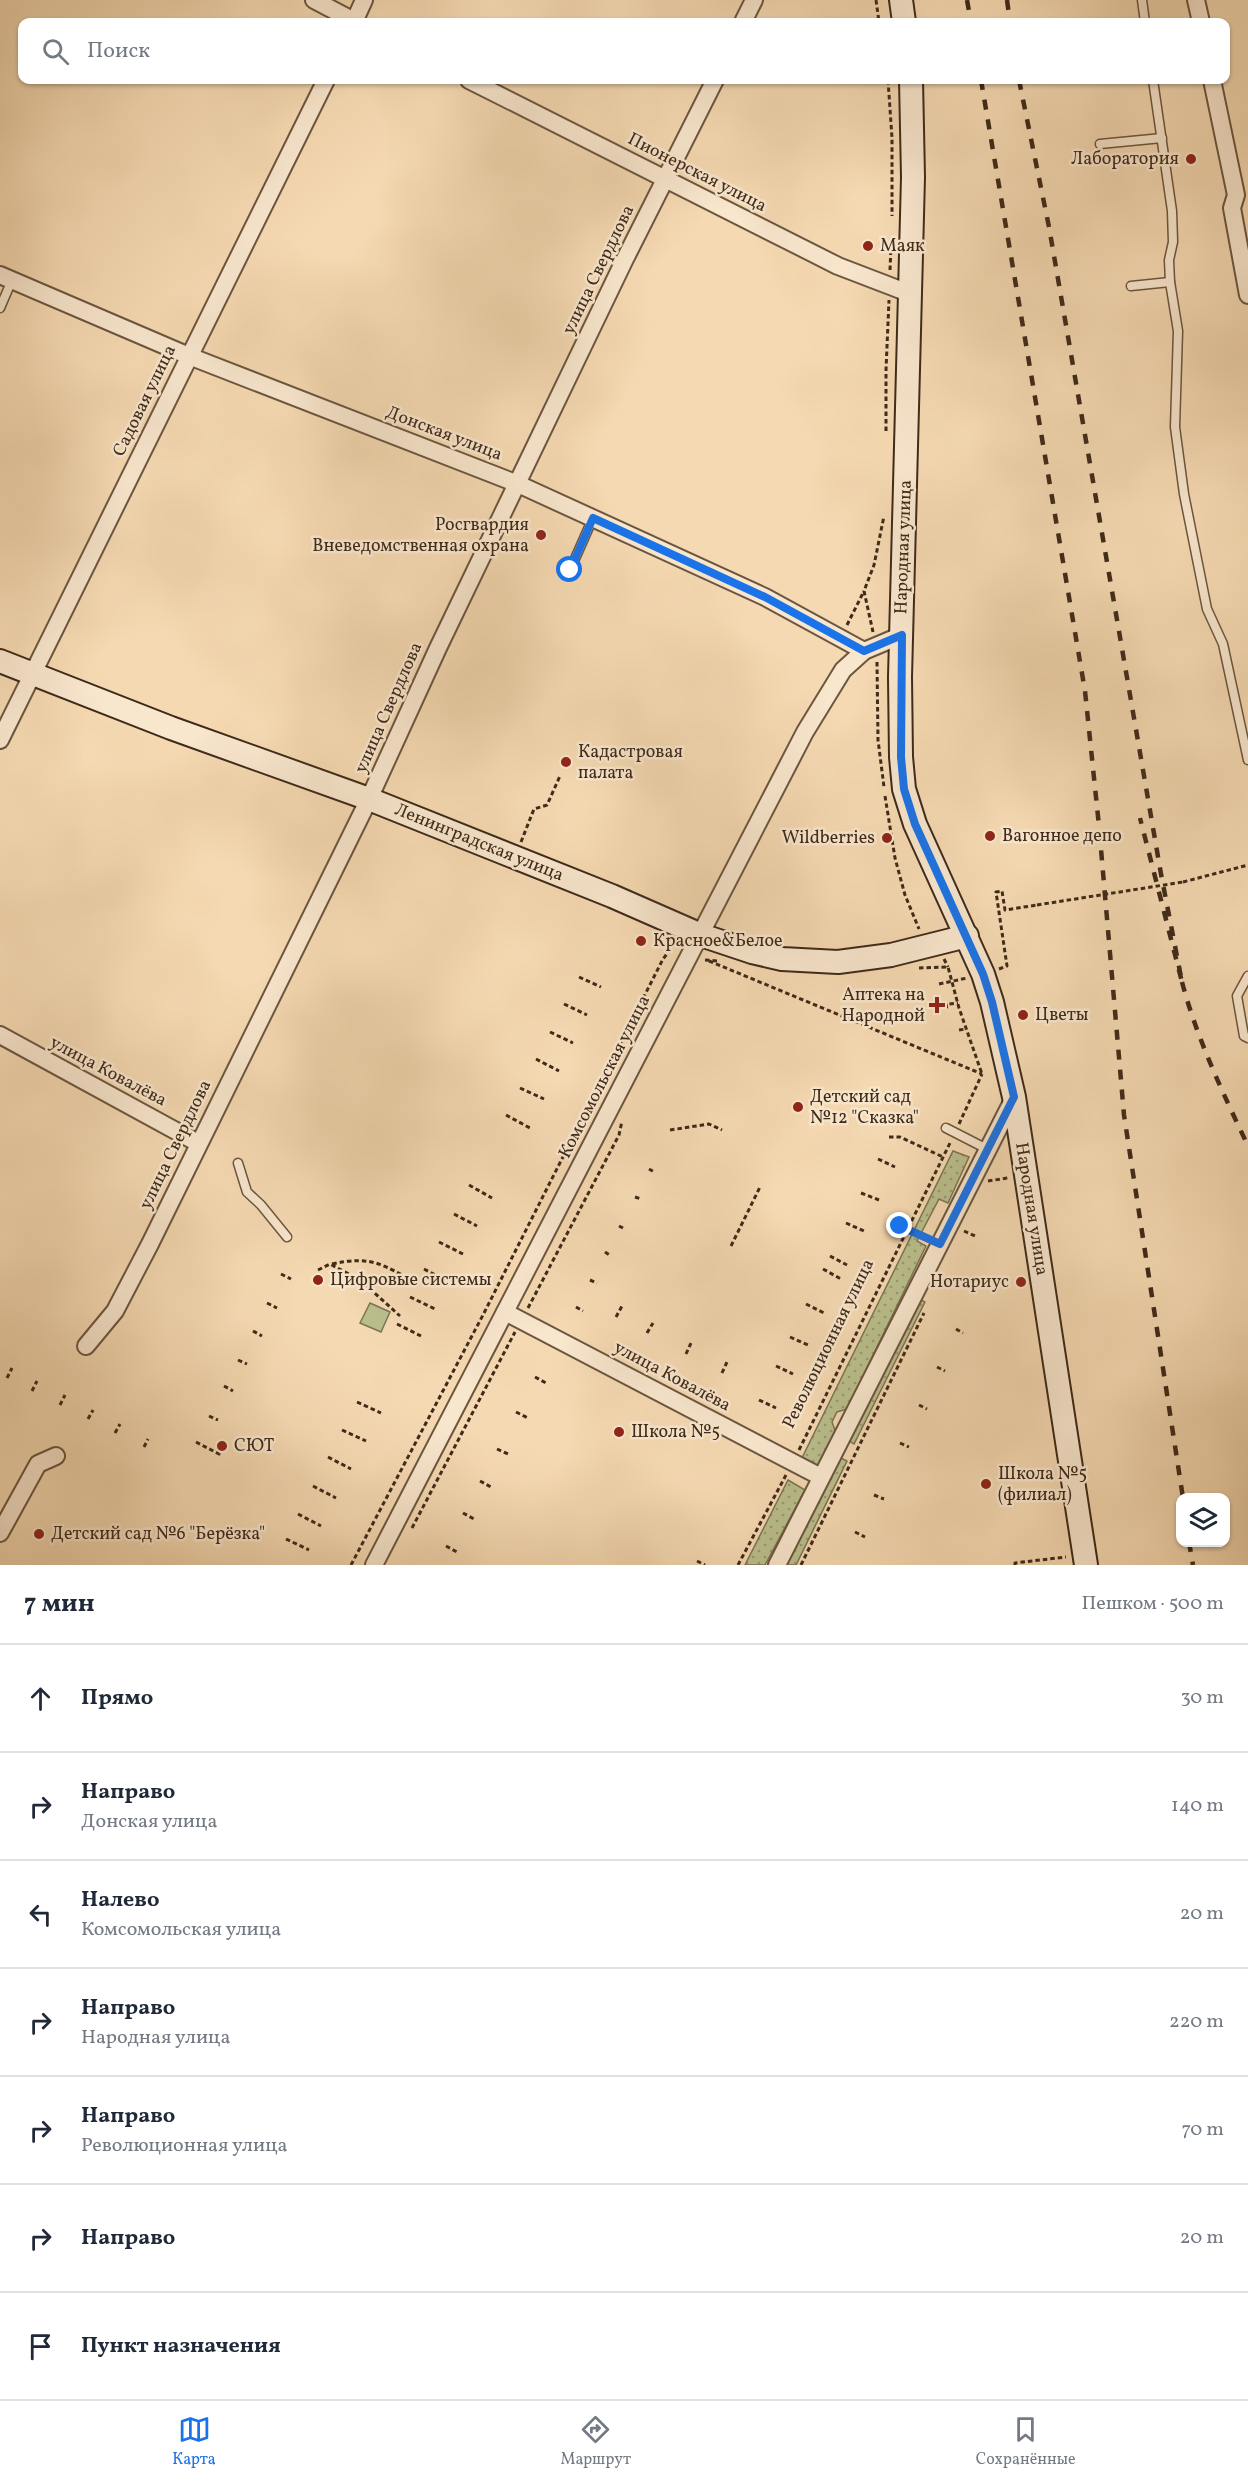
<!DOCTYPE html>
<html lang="ru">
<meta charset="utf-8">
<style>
:root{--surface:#fff;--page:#f6f6f7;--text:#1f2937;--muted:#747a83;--line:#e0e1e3;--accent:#1a73e8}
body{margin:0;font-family:Vollkorn,serif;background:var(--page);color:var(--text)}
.controls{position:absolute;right:18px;bottom:18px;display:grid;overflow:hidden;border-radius:12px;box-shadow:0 2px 4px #0004}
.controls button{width:54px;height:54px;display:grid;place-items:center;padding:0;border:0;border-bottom:2px solid var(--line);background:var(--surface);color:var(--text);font:30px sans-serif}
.stop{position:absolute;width:18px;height:18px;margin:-14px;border:4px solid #1a73e8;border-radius:50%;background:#fff}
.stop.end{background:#1a73e8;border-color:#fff;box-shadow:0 2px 6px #0008}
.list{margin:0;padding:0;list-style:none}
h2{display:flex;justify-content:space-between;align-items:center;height:78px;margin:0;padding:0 24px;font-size:26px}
h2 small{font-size:20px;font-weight:400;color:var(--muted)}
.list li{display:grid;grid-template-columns:39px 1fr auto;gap:18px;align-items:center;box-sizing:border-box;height:108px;padding:0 24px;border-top:2px solid var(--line)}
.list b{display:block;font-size:22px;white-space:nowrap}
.list p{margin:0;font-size:20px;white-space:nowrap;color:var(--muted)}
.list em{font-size:20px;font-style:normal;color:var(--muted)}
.icon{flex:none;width:33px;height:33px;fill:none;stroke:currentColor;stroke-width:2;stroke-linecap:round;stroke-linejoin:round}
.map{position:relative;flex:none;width:1248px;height:1565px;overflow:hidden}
.search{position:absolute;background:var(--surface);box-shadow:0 2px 4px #0004;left:18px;right:18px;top:18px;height:66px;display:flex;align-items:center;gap:15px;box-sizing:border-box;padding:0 21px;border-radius:12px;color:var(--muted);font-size:22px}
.sheet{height:834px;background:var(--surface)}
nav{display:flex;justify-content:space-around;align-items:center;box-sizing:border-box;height:84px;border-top:2px solid var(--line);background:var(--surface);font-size:16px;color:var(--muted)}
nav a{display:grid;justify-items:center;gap:3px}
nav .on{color:var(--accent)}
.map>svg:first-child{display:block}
.grass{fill:url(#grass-dots);stroke:#7c7453;stroke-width:1.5}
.green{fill:#babf8d;stroke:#7c7453;stroke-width:1.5}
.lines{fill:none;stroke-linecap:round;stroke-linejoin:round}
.lane-casing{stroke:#6c563f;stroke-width:11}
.street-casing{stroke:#6c563f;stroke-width:20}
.secondary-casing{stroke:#3f2a19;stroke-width:26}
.path{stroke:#3f2a19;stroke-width:3;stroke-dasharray:4.5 3;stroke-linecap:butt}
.lane{stroke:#f8e6cd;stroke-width:8}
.street{stroke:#f8e6cd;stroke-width:16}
.secondary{stroke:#f8e6cd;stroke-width:22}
.rail{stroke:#3f2a19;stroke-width:4.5;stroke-dasharray:10 10;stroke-linecap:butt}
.path-bridge{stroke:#3f2a19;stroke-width:3;stroke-dasharray:4.5 3;stroke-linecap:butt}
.route{stroke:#1a73e8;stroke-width:8}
.poi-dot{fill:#8f2418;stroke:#f8e6cd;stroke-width:2}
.labels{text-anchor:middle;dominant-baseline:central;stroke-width:5;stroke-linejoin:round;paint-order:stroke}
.poi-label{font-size:18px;fill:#3f2a19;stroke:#f8e6cd;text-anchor:start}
.street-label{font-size:18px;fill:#3f2a19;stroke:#f8e6cd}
</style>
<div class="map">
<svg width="1248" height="1565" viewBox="0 0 1248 1565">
<defs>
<pattern id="grass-dots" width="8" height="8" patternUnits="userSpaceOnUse" patternTransform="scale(1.5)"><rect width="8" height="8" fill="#babf8d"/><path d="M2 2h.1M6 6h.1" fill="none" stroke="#999b72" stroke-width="1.8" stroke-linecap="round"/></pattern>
</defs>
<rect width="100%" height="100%" fill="#f5d9b2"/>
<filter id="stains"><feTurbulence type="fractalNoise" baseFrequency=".00333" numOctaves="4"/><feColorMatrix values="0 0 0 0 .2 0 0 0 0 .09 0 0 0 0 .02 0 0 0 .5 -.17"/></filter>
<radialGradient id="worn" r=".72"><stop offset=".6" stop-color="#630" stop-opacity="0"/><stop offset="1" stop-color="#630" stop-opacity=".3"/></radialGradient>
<!-- grass -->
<g class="grass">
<path d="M953,1151L969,1157L948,1203L939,1199L917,1241L926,1246L847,1409L837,1412L832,1422L836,1433L819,1465L810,1468L800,1462Z"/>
<path d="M918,1298L925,1302L854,1444L847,1440Z"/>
<path d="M837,1456L847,1461L796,1565H783Z"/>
<path d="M788,1480L805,1490L765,1565H745Z"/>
</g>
<!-- green -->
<path class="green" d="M370,1303L390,1312L381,1332L360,1323Z"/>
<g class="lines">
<!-- lane casing -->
<g class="lane-casing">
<g id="lane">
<path d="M1142,0L1145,22"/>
<path d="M1153,80L1172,211L1173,242L1169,260L1170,282L1178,331L1175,427L1184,494L1207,609L1223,644L1248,760"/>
<path d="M1100,144L1162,138"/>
<path d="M1131,286L1170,282"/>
<path d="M0,308L12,280"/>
<path d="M570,570L593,518"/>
<path d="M1248,976L1237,996L1244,1036L1248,1038"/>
<path d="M946,1128L989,1150"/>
<path d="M238,1163L247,1192L261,1205L287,1237"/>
</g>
</g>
<!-- street casing -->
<g class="street-casing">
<g id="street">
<path d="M314,0L356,22"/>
<path d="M1196,0L1201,22"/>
<path d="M354,22L364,0"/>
<path d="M743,22L754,0"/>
<path d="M469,80L838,266L911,294"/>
<path d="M1212,80L1236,195L1232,208L1248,295"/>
<path d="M0,275L189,356L518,484L765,597L864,651"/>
<path d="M0,740L326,80"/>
<path d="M0,1035L198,1143"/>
<path d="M505,1312L821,1477"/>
<path d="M86,1346L115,1311L150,1244L369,799L438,648L624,261L715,80"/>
<path d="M0,1533L38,1464L56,1456"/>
<path d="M374,1565L805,732L843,670L864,651L902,635"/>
<path d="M777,1565L1014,1098"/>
</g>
</g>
<!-- secondary casing -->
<g class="secondary-casing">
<g id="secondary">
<path d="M901,0L904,22"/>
<path d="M911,80L913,177L900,677L901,757L904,789L915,824L983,974L992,1002L1014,1097L1086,1565"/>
<path d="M0,661L171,728L369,799L612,896L701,935L752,952L782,959L838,962L891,955L967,936"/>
</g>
</g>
<!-- path -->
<g class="path">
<path d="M876,0L879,22"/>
<path d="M888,80L892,138V216"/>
<path d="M890,270L891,246"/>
<path d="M886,431V370L889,300"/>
<path d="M847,625L864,591"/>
<path d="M873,632L864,591L874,565L884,516"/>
<path d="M877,662L878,740L884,787"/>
<path d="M885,796L895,858L905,895L919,929"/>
<path d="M521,842L534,809L547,805L560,776"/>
<path d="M1183,882L1248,865"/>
<path d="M944,959L948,967"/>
<path d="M705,960L718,961"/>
<path d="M709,961L982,1074"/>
<path d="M919,968L948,967L959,1008L982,1074"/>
<path d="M999,969L1007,966L996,892L1002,891L1005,910L1037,905"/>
<path d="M579,977L601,987"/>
<path d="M939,984L967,978"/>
<path d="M564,1004L587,1015"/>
<path d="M946,1004L947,1011"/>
<path d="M942,1005L958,1003"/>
<path d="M959,1030L966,1029"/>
<path d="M550,1032L573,1043"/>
<path d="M536,1059L559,1071"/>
<path d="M520,1088L544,1099"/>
<path d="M506,1115L530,1128"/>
<path d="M959,1124L982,1074"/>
<path d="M670,1130L709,1124L722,1130"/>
<path d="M889,1137H900L943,1157"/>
<path d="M878,1159L895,1167"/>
<path d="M649,1169L654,1172"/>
<path d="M988,1181L1008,1178"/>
<path d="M469,1185L492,1198"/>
<path d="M861,1193L879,1200"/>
<path d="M635,1197L641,1199"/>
<path d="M454,1214L477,1226"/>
<path d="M846,1223L864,1231"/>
<path d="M619,1226L625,1229"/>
<path d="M900,1226L928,1238"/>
<path d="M964,1231L975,1236"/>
<path d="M439,1242L463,1254"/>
<path d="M731,1246L760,1187"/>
<path d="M605,1252L611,1256"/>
<path d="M830,1256L847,1265"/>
<path d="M332,1264C372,1255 383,1265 417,1283"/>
<path d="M424,1269L449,1282"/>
<path d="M823,1269L841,1279"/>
<path d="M318,1270L330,1264L360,1280L400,1316"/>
<path d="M281,1274L291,1279"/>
<path d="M590,1280L597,1283"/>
<path d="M410,1297L435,1309"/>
<path d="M267,1303L277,1308"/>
<path d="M806,1304L824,1313"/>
<path d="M576,1307L583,1311"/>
<path d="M528,1308L619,1135L622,1121"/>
<path d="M616,1317L622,1306"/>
<path d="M397,1324L421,1336"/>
<path d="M956,1329L963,1333"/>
<path d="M253,1331L262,1336"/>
<path d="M647,1333L653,1323"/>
<path d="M790,1337L808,1345"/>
<path d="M686,1354L691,1343"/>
<path d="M238,1360L247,1364"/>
<path d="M776,1366L793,1374"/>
<path d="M937,1367L945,1371"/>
<path d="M722,1373L727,1362"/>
<path d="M535,1377L546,1383"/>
<path d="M7,1378L12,1368"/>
<path d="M224,1386L233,1391"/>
<path d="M32,1391L37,1381"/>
<path d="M759,1400L776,1408"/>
<path d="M357,1402L381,1413"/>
<path d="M60,1405L65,1395"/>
<path d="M919,1405L927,1409"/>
<path d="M516,1412L528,1418"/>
<path d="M209,1416L218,1420"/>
<path d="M88,1419L93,1410"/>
<path d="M342,1430L366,1441"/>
<path d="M115,1433L120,1424"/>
<path d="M196,1442L219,1454L221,1450"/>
<path d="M900,1443L909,1447"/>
<path d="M144,1447L148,1439"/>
<path d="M497,1449L508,1454"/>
<path d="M799,1450L951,1141"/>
<path d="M328,1457L351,1469"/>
<path d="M480,1481L491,1487"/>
<path d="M313,1486L336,1498"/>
<path d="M874,1495L884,1499"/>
<path d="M463,1513L474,1519"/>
<path d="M298,1514L321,1526"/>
<path d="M412,1528L515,1332"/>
<path d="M855,1532L865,1537"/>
<path d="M286,1539L309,1550"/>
<path d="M446,1546L457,1552"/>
<path d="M697,1561L705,1565"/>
<path d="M351,1565L483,1315L663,959L676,942"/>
<path d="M738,1565L786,1475"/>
<path d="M801,1565L924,1313"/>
<path d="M1015,1565V1563L1066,1557"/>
</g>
<!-- lane -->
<use href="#lane" class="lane"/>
<!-- street -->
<use href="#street" class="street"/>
<!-- secondary -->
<use href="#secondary" class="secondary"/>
<!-- rail -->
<g class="rail">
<path d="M967,0L971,22"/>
<path d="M1007,0L1010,22"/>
<path d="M981,80L1085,691L1099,826L1124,1115L1183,1498"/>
<path d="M1019,80L1049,227L1161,874L1182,982L1140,818"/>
<path d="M1182,982C1197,1039 1223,1093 1248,1146"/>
<path d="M1189,1542L1193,1565"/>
</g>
<!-- path-bridge -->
<path class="path-bridge" d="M1037,905L1183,882"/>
</g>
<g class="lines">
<!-- route -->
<path class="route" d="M570,570L593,518L765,597L864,651L902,635L901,757L904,789L915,824L983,974L992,1002L1014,1097L940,1244L900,1226"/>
</g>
<!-- markers -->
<g class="poi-dot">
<circle cx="1191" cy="159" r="6"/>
<circle cx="868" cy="246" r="6"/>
<circle cx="541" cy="535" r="6"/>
<circle cx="566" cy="762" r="6"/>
<circle cx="990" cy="836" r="6"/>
<circle cx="887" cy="838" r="6"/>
<circle cx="641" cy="941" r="6"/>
<path d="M934 996h6v6h6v6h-6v6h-6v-6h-6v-6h6z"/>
<circle cx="1023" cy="1015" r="6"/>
<circle cx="798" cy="1107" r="6"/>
<circle cx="318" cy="1280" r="6"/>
<circle cx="1021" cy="1282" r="6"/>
<circle cx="619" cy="1432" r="6"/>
<circle cx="222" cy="1446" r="6"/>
<circle cx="986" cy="1484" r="6"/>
<circle cx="39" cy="1534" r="6"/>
</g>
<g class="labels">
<!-- poi labels -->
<g class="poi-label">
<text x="1179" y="159" text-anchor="end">Лаборатория</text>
<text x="880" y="246">Маяк</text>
<text x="529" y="525" text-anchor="end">Росгвардия<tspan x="529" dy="21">Вневедомственная охрана</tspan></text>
<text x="578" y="752">Кадастровая<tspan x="578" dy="21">палата</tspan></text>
<text x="1002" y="836">Вагонное депо</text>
<text x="875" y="838" text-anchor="end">Wildberries</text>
<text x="653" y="941">Красное&amp;Белое</text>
<text x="925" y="995" text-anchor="end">Аптека на<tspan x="925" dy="21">Народной</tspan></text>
<text x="1035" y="1015">Цветы</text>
<text x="810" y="1097">Детский сад<tspan x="810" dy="21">№12 "Сказка"</tspan></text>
<text x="330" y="1280">Цифровые системы</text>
<text x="1009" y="1282" text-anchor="end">Нотариус</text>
<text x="631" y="1432">Школа №5</text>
<text x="234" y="1446">СЮТ</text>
<text x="998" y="1474">Школа №5<tspan x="998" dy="21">(филиал)</tspan></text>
<text x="51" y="1534">Детский сад №6 "Берёзка"</text>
</g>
<!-- street labels -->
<g class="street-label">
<text transform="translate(697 173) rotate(27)">Пионерская улица</text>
<text transform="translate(599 270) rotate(-64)">улица Свердлова</text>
<text transform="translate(145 401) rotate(-64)">Садовая улица</text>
<text transform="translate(444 434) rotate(21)">Донская улица</text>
<text transform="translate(904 547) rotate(-88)">Народная улица</text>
<text transform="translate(389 708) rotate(-66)">улица Свердлова</text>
<text transform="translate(479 843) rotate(22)">Ленинградская улица</text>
<text transform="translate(108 1072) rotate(28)">улица Ковалёва</text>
<text transform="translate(605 1077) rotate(-63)">Комсомольская улица</text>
<text transform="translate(176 1145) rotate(-64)">улица Свердлова</text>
<text transform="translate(1031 1209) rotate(81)">Народная улица</text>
<text transform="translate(829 1344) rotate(-64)">Революционная улица</text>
<text transform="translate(672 1377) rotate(28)">улица Ковалёва</text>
</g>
</g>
<rect width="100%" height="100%" filter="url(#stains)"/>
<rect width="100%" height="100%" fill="url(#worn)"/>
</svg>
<div class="controls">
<button><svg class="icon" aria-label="layers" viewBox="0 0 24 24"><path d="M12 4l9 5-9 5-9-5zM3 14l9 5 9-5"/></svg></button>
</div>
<div class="stop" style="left:570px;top:570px"></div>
<div class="stop end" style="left:900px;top:1226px"></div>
<div class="search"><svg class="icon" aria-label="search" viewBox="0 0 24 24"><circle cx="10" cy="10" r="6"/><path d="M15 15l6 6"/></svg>Поиск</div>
</div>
<section class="sheet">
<h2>7 мин<small>Пешком · 500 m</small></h2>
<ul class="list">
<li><svg class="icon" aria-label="ahead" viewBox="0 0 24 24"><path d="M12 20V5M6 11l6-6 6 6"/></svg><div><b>Прямо</b></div><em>30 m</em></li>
<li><svg class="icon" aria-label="right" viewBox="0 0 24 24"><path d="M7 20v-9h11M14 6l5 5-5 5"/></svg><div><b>Направо</b><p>Донская улица</p></div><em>140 m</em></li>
<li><svg class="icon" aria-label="left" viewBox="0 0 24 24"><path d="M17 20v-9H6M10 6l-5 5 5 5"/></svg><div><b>Налево</b><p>Комсомольская улица</p></div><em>20 m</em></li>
<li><svg class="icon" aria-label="right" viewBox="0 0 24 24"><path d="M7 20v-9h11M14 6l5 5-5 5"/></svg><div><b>Направо</b><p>Народная улица</p></div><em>220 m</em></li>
<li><svg class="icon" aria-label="right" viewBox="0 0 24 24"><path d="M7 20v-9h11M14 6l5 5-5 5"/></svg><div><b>Направо</b><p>Революционная улица</p></div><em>70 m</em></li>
<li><svg class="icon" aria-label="right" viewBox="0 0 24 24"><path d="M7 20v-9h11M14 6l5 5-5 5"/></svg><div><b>Направо</b></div><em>20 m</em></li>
<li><svg class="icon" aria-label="arrive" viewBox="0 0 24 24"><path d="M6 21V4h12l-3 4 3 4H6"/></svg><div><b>Пункт назначения</b></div></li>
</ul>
</section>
<nav>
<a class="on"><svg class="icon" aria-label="map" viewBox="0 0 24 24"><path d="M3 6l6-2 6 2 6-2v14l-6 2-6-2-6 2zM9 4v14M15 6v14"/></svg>Карта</a>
<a><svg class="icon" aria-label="directions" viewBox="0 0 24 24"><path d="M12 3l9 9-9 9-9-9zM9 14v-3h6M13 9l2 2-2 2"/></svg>Маршрут</a>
<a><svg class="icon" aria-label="saved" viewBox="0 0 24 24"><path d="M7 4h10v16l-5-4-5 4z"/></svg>Сохранённые</a>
</nav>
